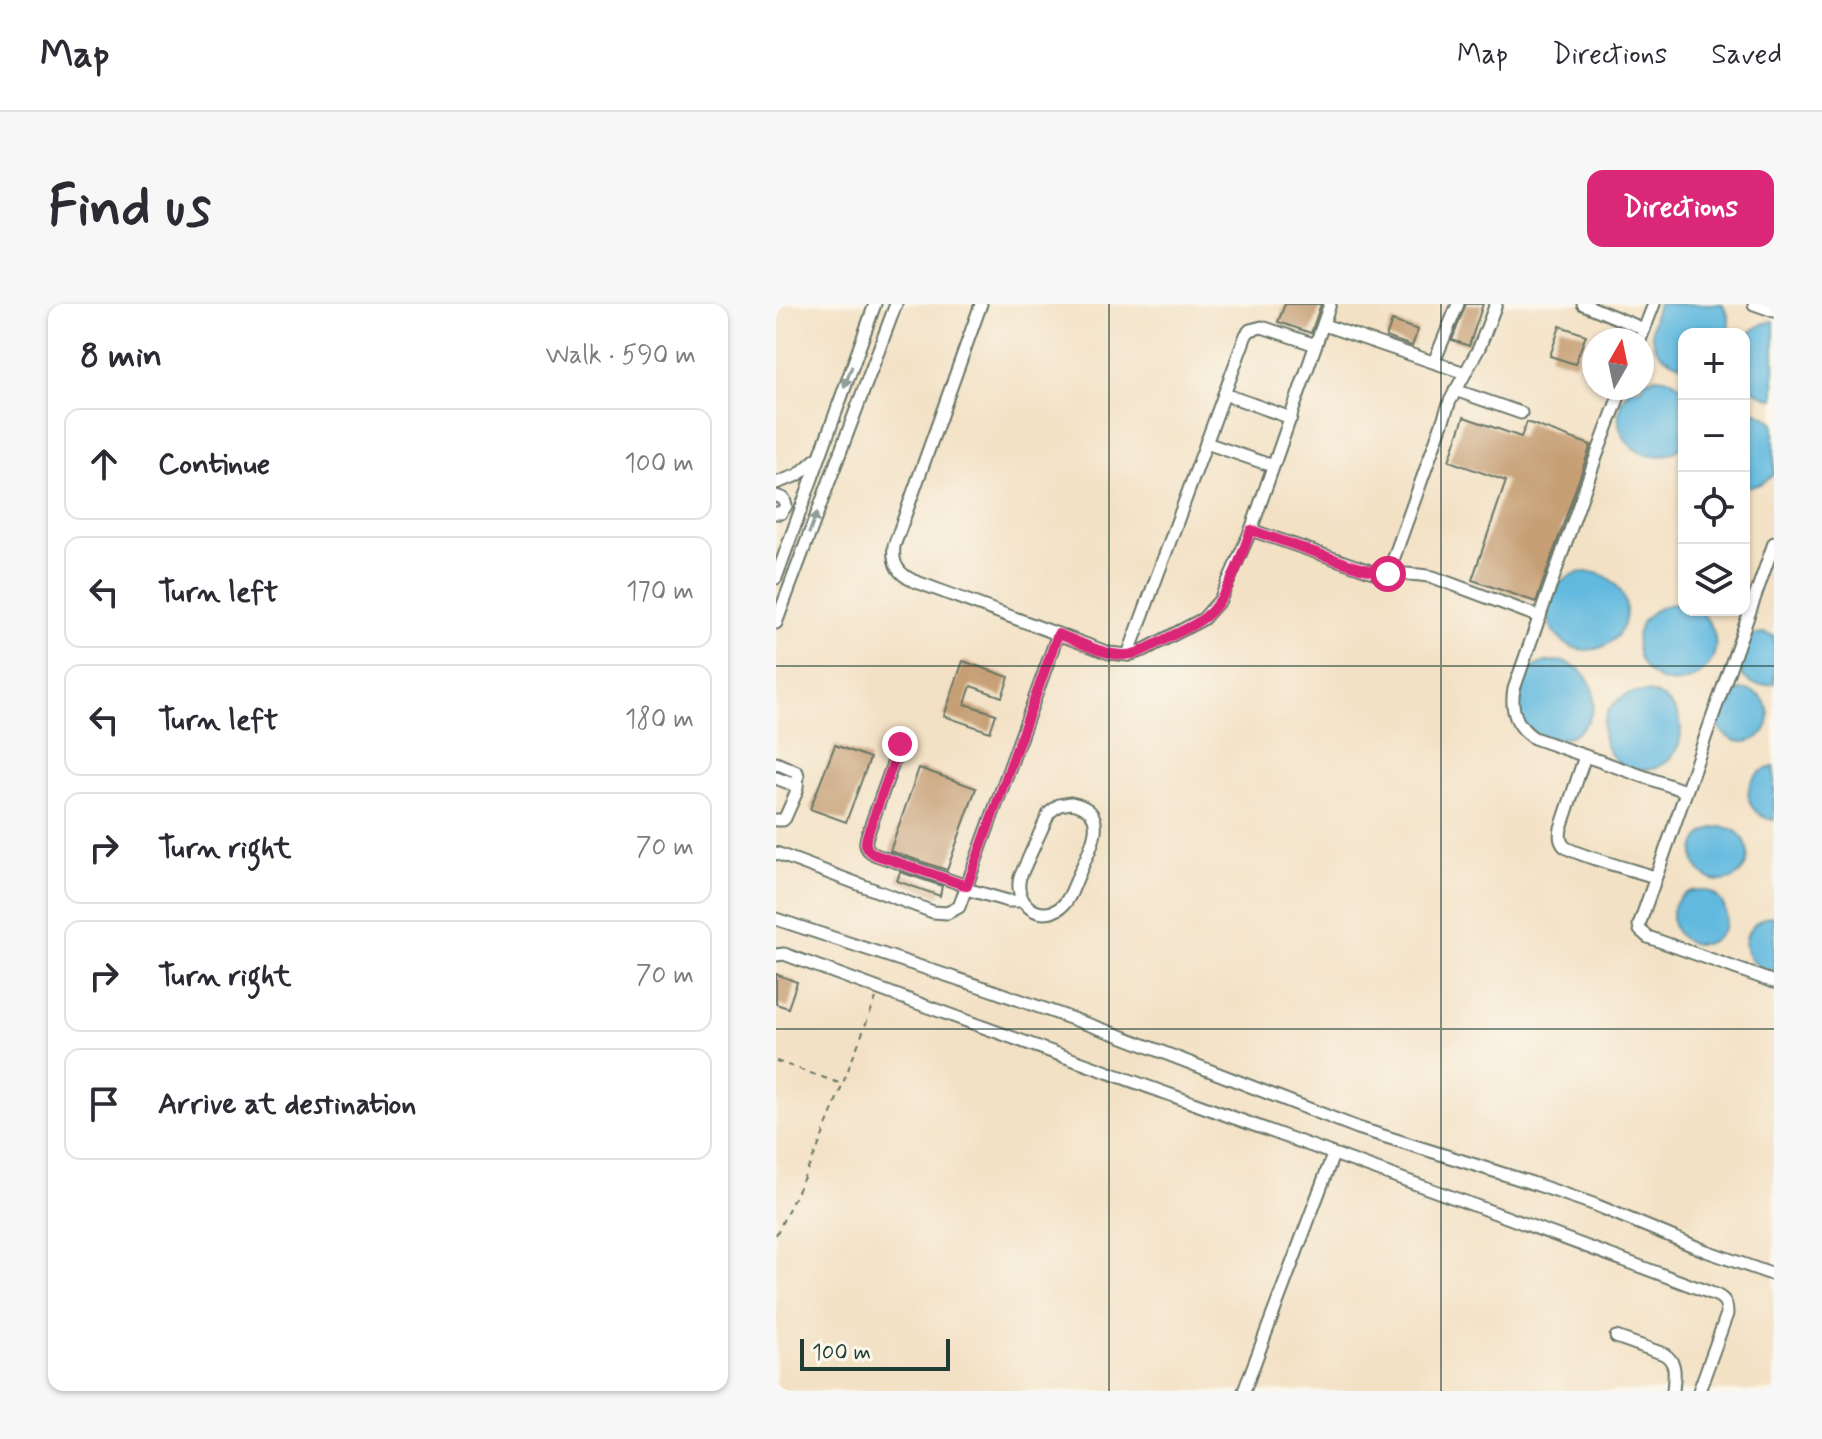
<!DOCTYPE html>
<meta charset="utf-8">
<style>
:root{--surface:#fff;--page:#f7f7f7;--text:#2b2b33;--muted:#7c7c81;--line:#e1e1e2;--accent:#db2777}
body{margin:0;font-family:Mynerve,sans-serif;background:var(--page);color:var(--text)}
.controls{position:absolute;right:24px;top:24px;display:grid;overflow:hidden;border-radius:16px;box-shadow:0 2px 6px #0004}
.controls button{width:72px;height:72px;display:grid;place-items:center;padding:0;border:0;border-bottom:2px solid var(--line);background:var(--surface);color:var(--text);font:40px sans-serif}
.compass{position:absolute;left:806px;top:24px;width:72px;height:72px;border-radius:50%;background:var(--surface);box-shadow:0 2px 6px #0004;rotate:9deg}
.scale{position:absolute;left:24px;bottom:20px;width:150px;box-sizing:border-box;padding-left:8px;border:4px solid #1f3d34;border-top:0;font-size:22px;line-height:28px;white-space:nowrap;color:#1f3d34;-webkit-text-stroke:6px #fbf7ec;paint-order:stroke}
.stop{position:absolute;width:24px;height:24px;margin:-18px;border:6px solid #db2777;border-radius:50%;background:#fff}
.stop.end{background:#db2777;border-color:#fff;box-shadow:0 2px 8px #0008}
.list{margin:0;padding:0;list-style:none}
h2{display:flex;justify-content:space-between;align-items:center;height:104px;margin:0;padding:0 32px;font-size:34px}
h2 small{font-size:26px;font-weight:400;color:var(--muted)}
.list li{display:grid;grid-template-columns:52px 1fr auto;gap:24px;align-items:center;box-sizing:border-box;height:112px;margin:0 16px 16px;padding:0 16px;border:2px solid var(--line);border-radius:16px}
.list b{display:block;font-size:30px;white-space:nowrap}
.list em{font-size:26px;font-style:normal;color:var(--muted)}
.icon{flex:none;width:44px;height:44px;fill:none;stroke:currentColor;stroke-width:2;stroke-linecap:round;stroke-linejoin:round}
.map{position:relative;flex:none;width:998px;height:1087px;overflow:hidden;border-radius:16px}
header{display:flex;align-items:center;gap:48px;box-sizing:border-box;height:112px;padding:0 40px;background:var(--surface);border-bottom:2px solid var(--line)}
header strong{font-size:38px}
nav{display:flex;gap:44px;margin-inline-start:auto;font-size:28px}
.intro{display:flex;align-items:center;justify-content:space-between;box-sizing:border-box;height:192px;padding:0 48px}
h1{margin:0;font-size:56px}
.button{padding:20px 36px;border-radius:16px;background:var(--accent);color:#fff;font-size:28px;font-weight:700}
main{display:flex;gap:48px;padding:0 48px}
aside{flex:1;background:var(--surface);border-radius:16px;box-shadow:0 2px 6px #0004}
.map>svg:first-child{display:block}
.water{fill:#62b9df;stroke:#407b8a;stroke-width:2}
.building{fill:#c69f74}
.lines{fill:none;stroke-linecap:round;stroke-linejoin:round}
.minor-casing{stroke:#697667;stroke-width:15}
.path{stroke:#697667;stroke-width:2;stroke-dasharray:6 6;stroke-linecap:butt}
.minor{stroke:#fff;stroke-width:11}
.oneway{fill:#8f9e9a}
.route{stroke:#db2777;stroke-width:10}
.grid{fill:none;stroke:#1f3d34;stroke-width:2;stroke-opacity:0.55}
</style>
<header>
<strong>Map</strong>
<nav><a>Map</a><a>Directions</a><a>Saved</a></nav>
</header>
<div class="intro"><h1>Find us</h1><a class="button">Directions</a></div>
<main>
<aside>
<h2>8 min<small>Walk · 590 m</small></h2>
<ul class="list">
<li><svg class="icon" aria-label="ahead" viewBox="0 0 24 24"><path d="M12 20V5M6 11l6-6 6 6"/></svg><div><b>Continue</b></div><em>100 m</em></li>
<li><svg class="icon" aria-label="left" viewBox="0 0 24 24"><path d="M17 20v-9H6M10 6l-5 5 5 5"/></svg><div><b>Turn left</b></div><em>170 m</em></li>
<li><svg class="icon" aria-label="left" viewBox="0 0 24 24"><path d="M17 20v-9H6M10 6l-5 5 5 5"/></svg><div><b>Turn left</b></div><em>180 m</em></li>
<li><svg class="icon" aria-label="right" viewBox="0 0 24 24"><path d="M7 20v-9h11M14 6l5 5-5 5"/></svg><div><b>Turn right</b></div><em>70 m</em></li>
<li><svg class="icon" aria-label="right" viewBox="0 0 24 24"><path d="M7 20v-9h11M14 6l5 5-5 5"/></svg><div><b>Turn right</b></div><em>70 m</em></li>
<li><svg class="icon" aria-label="arrive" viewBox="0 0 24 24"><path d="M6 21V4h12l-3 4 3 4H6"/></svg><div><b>Arrive at destination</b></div></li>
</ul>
</aside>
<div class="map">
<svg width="998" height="1087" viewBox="0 0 998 1087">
<rect width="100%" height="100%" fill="#fbf7ec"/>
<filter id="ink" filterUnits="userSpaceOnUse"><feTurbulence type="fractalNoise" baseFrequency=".0125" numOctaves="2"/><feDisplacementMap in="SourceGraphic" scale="16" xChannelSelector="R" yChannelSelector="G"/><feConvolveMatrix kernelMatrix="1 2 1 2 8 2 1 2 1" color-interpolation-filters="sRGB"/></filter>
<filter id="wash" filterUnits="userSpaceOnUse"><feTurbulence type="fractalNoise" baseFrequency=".006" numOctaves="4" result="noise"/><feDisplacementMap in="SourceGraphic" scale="32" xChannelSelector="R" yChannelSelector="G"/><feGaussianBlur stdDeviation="1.8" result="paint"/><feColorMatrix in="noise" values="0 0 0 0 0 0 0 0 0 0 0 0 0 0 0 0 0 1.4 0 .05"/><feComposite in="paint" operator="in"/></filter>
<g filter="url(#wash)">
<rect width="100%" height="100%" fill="#f3e1c5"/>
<!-- water -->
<g class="water">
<path d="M883,0H946L953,13V30H908V62C874,53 869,29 883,0Z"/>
<path d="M998,17V95C962,86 968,66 968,36C977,25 984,19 998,17Z"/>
<path d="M880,73L894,75L908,84V141C869,175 820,124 854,84H866V76Z"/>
<path d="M968,105C980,107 989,110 998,119V170C989,178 981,183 968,183Z"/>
<circle cx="811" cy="307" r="39"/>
<path d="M899,299L908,301V306L924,307C972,357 895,407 866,359C861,350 859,338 862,328C867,310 882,303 899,299Z"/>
<path d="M987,329L998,332V379C958,392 945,336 987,329Z"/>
<circle cx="779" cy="396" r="39"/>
<circle cx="967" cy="412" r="26"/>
<circle cx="866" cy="427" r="39"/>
<path d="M998,463V516C964,511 964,468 998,463Z"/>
<circle cx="945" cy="550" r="27"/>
<circle cx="923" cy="613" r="27"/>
<path d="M995,612L998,613V666C962,664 959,621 995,612Z"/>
</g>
<g id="blocks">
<!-- building -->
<g class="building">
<path d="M509,0H545L535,29L502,18Z"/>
<path d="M690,0H707L693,42L676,36Z"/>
<path d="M616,17L642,26L636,42L610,33Z"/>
<path d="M784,22L810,31L799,60L774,52Z"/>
<path d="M688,113L745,133L751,118L815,141L760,298L696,276L730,177L673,157Z"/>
<path d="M187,357L233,373L226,393L195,382L189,400L220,410L214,428L168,412Z"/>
<path d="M59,441L94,454L70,518L34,505Z"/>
<path d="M143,464L200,484L171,566L114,547Z"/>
<path d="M124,568L166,582L164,592L121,577Z"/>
<path d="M0,670L21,678L12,704L0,700Z"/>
</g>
</g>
</g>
<g filter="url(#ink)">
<use href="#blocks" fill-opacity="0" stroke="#697667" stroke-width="2"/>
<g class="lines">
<!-- minor casing -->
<g class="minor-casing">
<g id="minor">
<path d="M205,0L118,242C116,260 122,270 138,277L333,349L352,351L368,346L427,315L444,296L475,226L554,0"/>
<path d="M807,0L868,25"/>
<path d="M978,0L998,7"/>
<path d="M548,21L689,69"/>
<path d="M864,36L878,0"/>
<path d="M658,58L682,0"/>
<path d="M846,84L820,153L738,385C734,406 740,422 758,434L909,487"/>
<path d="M679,86L745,109"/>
<path d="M448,90L515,114"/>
<path d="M430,139L497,162"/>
<path d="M0,179L22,171L40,155"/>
<path d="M0,192L8,195L10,202L5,209H0"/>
<path d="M475,226L597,268C617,271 637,268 657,273L764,313"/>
<path d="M998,239L863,621L864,626L872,633L998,678"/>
<path d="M612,270L674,97L703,44L720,0"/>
<path d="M0,274L99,0"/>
<path d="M0,319L120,0"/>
<path d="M352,351L470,31L474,26L486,23L540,41"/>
<path d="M124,440L91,532C88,541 91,547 100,551L191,582"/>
<path d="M809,452L785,524C784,531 783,536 788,542C796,550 864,568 879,573"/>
<path d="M0,459L21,468L22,472L21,483"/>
<path d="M0,474L18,481L21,487L9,514L7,516H0"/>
<path d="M295,499C338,507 313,546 303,570C298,581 294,596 285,603C263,620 237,598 244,573L273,509L283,501Z"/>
<path d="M0,549L157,608L171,609L183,603L282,330"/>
<path d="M190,585L232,597H247"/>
<path d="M0,615L215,686L342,731L582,824L756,879L817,900L930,947L998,971"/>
<path d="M0,651L8,650C318,765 631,874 940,991C949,995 951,1000 951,1010L923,1087"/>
<path d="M840,1033L888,1050C902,1059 898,1072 897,1087"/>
<path d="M468,1087L557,851"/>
</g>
</g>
<!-- path -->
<g class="path">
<path d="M0,757L66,780"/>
<path d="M0,931L41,846L100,694"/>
</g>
<!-- minor -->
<use href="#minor" class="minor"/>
</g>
<!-- one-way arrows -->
<defs><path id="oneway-solid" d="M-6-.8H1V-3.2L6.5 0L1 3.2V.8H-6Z" transform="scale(2)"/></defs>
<g class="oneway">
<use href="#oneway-solid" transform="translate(72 73) rotate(110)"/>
<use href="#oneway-solid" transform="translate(37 219) rotate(-69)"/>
</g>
</g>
<g class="lines" filter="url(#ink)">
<!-- route -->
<path class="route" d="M124,440L91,532C88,541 91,547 100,551L191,582L282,330C302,337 325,350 346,351C361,352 373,343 386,337C400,329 417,323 429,313C452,295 465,252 475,226L584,264L612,270"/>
</g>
<!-- grid -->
<path class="grid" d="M333,0V1087M665,0V1087M0,362H998M0,725H998"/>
</svg>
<div class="controls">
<button>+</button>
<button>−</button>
<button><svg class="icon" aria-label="locate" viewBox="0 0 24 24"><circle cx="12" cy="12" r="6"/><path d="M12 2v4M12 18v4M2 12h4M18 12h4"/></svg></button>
<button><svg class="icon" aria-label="layers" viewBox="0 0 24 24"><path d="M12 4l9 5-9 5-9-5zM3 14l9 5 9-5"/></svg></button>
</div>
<svg class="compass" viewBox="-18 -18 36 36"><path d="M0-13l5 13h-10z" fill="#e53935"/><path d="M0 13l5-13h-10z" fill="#7c7c81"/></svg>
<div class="scale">100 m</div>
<div class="stop" style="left:612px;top:270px"></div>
<div class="stop end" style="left:124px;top:440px"></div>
</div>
</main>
